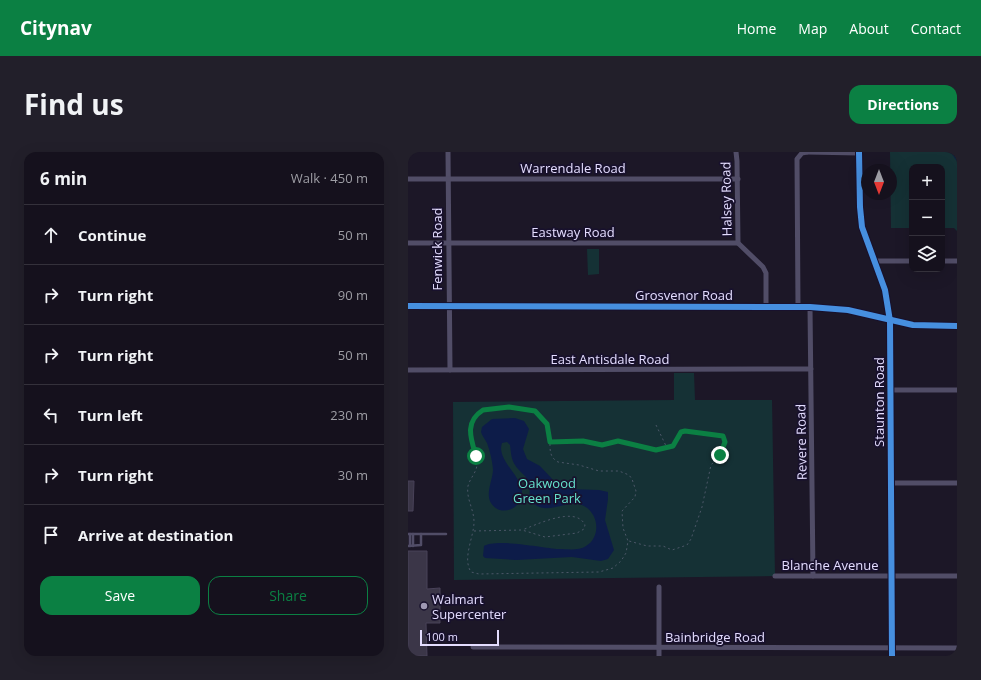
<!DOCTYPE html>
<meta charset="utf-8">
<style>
:root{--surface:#15111d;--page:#221f2a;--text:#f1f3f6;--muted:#9d9da4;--line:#34313b;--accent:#0b8043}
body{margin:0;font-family:"Open Sans",sans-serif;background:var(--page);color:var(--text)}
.controls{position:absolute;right:12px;top:12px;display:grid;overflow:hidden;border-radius:8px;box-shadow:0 4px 16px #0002}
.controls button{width:36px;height:36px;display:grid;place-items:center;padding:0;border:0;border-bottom:1px solid var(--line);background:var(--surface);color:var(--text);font:20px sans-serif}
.compass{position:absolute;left:453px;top:12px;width:36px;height:36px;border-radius:50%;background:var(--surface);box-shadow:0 4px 16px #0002;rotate:180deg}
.scale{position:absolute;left:12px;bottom:10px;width:79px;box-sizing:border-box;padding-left:4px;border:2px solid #e4ddff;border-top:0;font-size:11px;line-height:14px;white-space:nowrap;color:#e4ddff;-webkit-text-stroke:3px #18112d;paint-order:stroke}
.stop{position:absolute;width:12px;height:12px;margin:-9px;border:3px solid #0b8043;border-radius:50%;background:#fff}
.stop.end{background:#0b8043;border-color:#fff;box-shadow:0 1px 4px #0008}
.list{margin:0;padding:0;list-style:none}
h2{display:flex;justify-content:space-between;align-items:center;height:52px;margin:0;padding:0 16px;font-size:17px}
h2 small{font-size:13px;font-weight:400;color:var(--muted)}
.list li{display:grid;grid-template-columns:26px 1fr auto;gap:12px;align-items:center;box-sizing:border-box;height:60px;padding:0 16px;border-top:1px solid var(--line)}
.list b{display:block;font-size:15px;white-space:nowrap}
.list em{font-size:13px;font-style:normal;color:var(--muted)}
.actions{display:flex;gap:8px;padding:12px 16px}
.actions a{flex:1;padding:9px 0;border:1px solid var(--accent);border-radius:12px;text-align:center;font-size:14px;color:var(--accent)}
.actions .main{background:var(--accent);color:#fff}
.icon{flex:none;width:22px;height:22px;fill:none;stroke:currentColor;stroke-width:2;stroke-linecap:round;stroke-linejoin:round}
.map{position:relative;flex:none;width:549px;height:504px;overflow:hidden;border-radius:12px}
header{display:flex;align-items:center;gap:24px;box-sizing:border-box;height:56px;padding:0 20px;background:var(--accent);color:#fff}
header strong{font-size:19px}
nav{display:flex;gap:22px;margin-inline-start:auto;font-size:14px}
.intro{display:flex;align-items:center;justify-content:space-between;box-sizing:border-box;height:96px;padding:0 24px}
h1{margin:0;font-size:28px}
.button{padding:10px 18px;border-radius:12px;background:var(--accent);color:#fff;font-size:14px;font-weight:700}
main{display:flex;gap:24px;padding:0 24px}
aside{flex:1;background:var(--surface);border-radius:12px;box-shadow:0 4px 16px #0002}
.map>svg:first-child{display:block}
.green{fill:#153135}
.water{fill:#0d1c49}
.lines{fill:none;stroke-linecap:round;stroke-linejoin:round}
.stream{stroke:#0d1c49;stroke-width:1.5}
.building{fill:#3b3648;stroke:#494259}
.path{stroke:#4c5768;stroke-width:1;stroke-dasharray:2 3;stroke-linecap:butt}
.lane{stroke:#514d67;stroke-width:2.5}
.street{stroke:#514d67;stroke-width:5}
.cycleway-casing{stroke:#18112d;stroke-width:8}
.cycleway{stroke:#468fdf;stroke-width:6}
.route{stroke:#0b8043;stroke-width:5}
.poi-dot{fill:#9e98b3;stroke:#18112d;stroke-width:1.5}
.labels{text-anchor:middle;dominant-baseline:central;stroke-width:3.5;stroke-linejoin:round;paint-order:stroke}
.street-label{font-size:13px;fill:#e4ddff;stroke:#18112d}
.park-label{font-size:13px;fill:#66e2cd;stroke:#18112d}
.poi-label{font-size:13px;fill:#e4ddff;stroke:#18112d;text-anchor:start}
</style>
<header>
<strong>Citynav</strong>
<nav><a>Home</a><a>Map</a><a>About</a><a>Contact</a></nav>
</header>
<div class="intro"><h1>Find us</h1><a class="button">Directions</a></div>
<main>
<aside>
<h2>6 min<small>Walk · 450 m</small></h2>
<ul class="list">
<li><svg class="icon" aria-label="ahead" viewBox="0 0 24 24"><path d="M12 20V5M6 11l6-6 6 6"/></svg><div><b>Continue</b></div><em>50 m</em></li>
<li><svg class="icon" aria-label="right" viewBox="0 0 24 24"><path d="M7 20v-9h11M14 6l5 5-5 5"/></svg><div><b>Turn right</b></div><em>90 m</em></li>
<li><svg class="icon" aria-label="right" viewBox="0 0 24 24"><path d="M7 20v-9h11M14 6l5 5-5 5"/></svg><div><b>Turn right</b></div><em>50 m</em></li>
<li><svg class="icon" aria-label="left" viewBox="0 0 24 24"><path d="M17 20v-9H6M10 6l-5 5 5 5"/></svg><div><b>Turn left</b></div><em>230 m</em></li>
<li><svg class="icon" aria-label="right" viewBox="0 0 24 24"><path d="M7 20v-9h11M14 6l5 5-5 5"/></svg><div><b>Turn right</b></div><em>30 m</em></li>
<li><svg class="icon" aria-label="arrive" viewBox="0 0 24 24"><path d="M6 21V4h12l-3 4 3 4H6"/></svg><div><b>Arrive at destination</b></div></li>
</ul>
<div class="actions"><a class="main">Save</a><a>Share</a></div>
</aside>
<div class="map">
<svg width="549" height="504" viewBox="0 0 549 504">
<rect width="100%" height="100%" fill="#1c1727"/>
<!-- green -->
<g class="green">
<path d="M482,0H549V79L546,76H534V15H504V76H483Z"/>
<path d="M179,97H191V122L180,123Z"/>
<path d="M266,221H286L287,248H364L367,424L46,428L45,250L266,248Z"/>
</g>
<!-- water -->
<path class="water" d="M107,266L116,269L121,277L115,297L119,307L132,314L148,331L161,337L191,338L200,340V347L197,368L206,398L200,407L193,409L164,405L108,408L77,406L75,404L76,394C88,386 135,396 151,397C159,397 171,399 178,394C193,385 191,362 176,354C160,346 141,364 126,352C119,347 123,340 121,332C120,324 111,320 107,313C103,307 103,300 102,293L99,290L94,291C88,308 114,324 114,340C115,357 92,366 83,351C77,341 85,328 85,317C84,308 82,299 79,291C77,287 74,284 73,280L74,275L84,267Z"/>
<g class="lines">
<!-- stream -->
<path class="stream" d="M542,0L545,2L549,8"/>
</g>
<!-- building -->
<g class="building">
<path d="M0,329H6L5,359H0Z"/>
<path d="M0,399H19V437L32,436V471H18L19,504H0Z"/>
</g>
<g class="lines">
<!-- path -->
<g class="path">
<path d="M85,256C111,255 143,254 142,288C142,297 141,305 150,310L171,313L191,319H211L221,323L224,327L228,339L227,345L214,359L215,376L220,389L218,401L213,409L205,416L191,420L71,422L63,420C54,406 66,385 66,370C66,357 58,347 60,334C62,326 69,320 69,312C69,299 59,289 62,276C64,264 74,257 85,256Z"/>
<path d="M248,273L259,296"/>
<path d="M142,290L175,289L194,293L210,289L248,298L265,294L273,280L275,279L316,285L315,300L303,313L294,355L283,387L279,393L264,398L255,394H239L221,389"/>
<path d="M66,379L114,378L137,385L169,381L176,377L177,373C168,353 128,373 114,378"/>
</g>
<!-- lane -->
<g class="lane">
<path d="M0,382H38"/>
<path d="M2,382V394"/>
<path d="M0,394L13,393V382"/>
<path d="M5,394V382"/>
</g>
<!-- street -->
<g class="street">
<path d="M40,0L42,218"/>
<path d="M328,0L329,9L330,91L355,115L358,121V154"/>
<path d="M399,0L451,1"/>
<path d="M451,0L452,55L454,75L477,138L482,169L484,504"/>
<path d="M0,27H330"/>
<path d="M0,91H330"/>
<path d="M466,109H504"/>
<path d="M534,109H549"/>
<path d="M0,154L402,155L440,158L505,173L549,174"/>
<path d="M390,154L389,7L394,1L399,0"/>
<path d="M402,155L405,424"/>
<path d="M0,218L403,217"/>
<path d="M482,238H549"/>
<path d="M483,331H549"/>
<path d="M367,424H549"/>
<path d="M251,435V504"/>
<path d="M65,495L549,496"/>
</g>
<!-- cycleway casing -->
<g class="cycleway-casing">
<g id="cycleway">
<path d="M451,0L452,55L454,75L477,138L482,169L484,504"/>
<path d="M0,154L402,155L440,158L505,173L549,174"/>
</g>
</g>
<!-- cycleway -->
<use href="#cycleway" class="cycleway"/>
</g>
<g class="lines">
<!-- route -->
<path class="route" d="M68,304C63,287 56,270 75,258L101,255L127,259L139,272L142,290L175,289L194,293L210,289L248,298L265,294L273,280L277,279L315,284L317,290L312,303"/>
</g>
<!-- markers -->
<circle class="poi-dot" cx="16" cy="454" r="4"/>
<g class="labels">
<!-- street labels -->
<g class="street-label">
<text x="165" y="16">Warrendale Road</text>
<text transform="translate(318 47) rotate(-91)">Halsey Road</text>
<text x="165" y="80">Eastway Road</text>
<text transform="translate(29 97) rotate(-90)">Fenwick Road</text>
<text x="276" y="143">Grosvenor Road</text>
<text x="202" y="207">East Antisdale Road</text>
<text transform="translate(471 250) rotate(-90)">Staunton Road</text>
<text transform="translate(393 290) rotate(-91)">Revere Road</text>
<text x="422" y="413">Blanche Avenue</text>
<text x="307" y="485">Bainbridge Road</text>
</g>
<!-- park labels -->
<g class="park-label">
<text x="139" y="331">Oakwood<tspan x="139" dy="15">Green Park</tspan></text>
</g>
<!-- poi labels -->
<g class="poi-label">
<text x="24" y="447">Walmart<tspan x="24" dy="15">Supercenter</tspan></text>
</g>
</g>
</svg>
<div class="controls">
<button>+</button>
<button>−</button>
<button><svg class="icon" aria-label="layers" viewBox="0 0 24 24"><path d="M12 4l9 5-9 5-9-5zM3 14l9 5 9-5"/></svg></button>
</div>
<svg class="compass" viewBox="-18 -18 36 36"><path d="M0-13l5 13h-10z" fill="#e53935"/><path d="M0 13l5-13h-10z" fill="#9d9da4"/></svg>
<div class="scale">100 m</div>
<div class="stop" style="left:68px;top:304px"></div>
<div class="stop end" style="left:312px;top:303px"></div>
</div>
</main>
